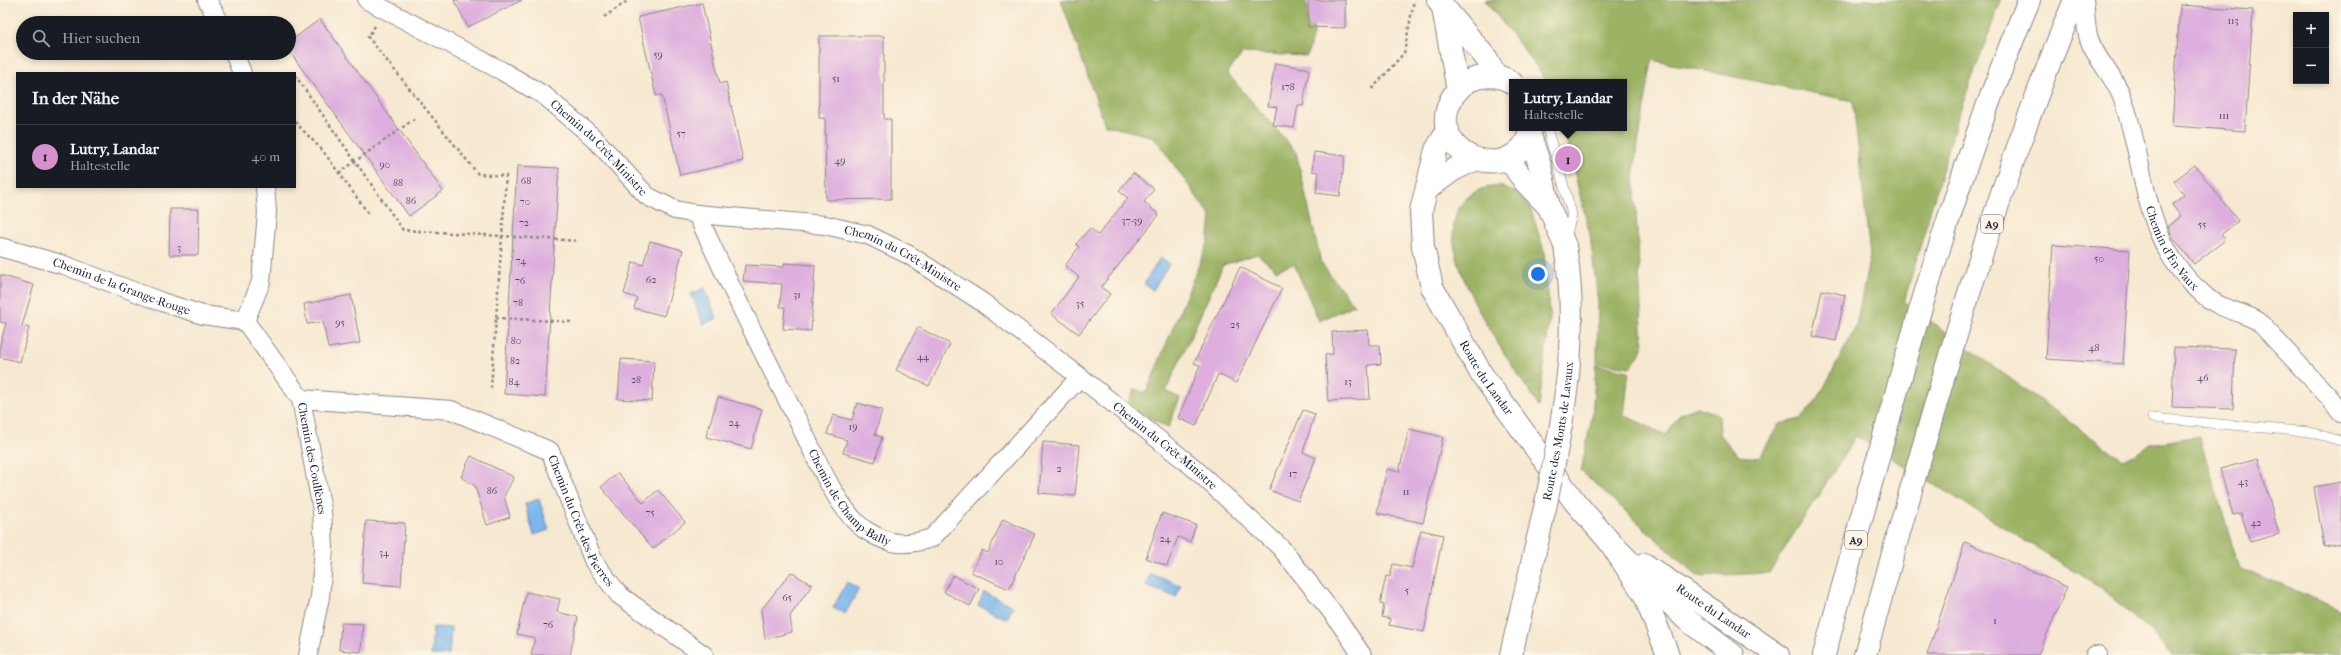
<!DOCTYPE html>
<html lang="de">
<meta charset="utf-8">
<style>
:root{--surface:#171b24;--page:#20242c;--text:#f1f3f6;--muted:#9ea1a6;--line:#363941;--accent:#d690ce}
body{margin:0;font-family:"IM FELL French Canon",serif;background:var(--page);color:var(--text)}
.controls{position:absolute;right:12px;top:12px;display:grid;overflow:hidden;border-radius:0px;box-shadow:0 2px 6px #0003}
.controls button{width:36px;height:36px;display:grid;place-items:center;padding:0;border:0;border-bottom:1px solid var(--line);background:var(--surface);color:var(--text);font:20px sans-serif}
.you{position:absolute;left:1538px;top:274px;width:14px;height:14px;margin:-10px;border:3px solid #fff;border-radius:50%;background:#1a73e8;box-shadow:0 0 0 6px #1a73e833}
.badge{display:grid;place-items:center;width:26px;height:26px;border-radius:50%;background:var(--accent);color:#111;font-size:13px;font-weight:700}
.pin{position:absolute;translate:-50% -50%;border:2px solid #fff;box-shadow:0 1px 4px #0006}
.popup{position:absolute;left:1509px;top:79px;width:118px;height:52px;box-sizing:border-box;display:grid;place-content:center;border-radius:0px;background:var(--surface);filter:drop-shadow(0 1px 3px #0005);font-size:13px;white-space:nowrap;color:var(--muted)}
.popup b{font-size:15px;color:var(--text)}
.popup::after{content:'';position:absolute;left:50%;top:100%;margin-left:-8px;border:8px solid transparent;border-top-color:var(--surface)}
.list{margin:0;padding:0;list-style:none}
h2{display:flex;justify-content:space-between;align-items:center;height:52px;margin:0;padding:0 16px;font-size:17px}
h2 small{font-size:13px;font-weight:400;color:var(--muted)}
.list li{display:grid;grid-template-columns:26px 1fr auto;gap:12px;align-items:center;box-sizing:border-box;height:64px;padding:0 16px;border-top:1px solid var(--line)}
.list b{display:block;font-size:15px;white-space:nowrap}
.list p{margin:0;font-size:13px;white-space:nowrap;color:var(--muted)}
.list em{font-size:13px;font-style:normal;color:var(--muted)}
.icon{flex:none;width:22px;height:22px;fill:none;stroke:currentColor;stroke-width:2;stroke-linecap:round;stroke-linejoin:round}
.map{position:relative;flex:none;width:2341px;height:655px;overflow:hidden}
.search{position:absolute;background:var(--surface);box-shadow:0 2px 6px #0003;left:16px;top:16px;width:280px;height:44px;display:flex;align-items:center;gap:10px;box-sizing:border-box;padding:0 14px;border-radius:22px;color:var(--muted);font-size:15px}
.panel{position:absolute;background:var(--surface);box-shadow:0 2px 6px #0003;left:16px;top:72px;width:280px;height:116px;border-radius:0px}
.map>svg:first-child{display:block}
.forest{fill:#9cb365;stroke:#5f6a50}
.water{fill:#7bb7ed;stroke:#4e6c94}
.building{fill:#ddaede}
.lines{fill:none;stroke-linecap:round;stroke-linejoin:round}
.lane-casing{stroke:#8c8686;stroke-width:10}
.street-casing{stroke:#8c8686;stroke-width:20}
.secondary-casing{stroke:#8c8686;stroke-width:24}
.highway-casing{stroke:#8c8686;stroke-width:24}
.path{stroke:#8c8686;stroke-width:2.5;stroke-dasharray:3 3;stroke-linecap:butt}
.lane{stroke:#fff;stroke-width:9}
.street{stroke:#fff;stroke-width:18}
.secondary{stroke:#fff;stroke-width:22}
.highway{stroke:#fff;stroke-width:22}
.secondary-bridge-casing{stroke:#8c8686;stroke-width:24;stroke-linecap:butt}
.secondary-bridge{stroke:#fff;stroke-width:22}
.labels{text-anchor:middle;dominant-baseline:central;stroke-width:3.5;stroke-linejoin:round;paint-order:stroke}
.number-label{font-size:10px;fill:#514564}
.shield{fill:#fcf5e5;stroke:#63616e;stroke-width:1}
.shield-label{font-size:11px;font-weight:bold;fill:#22223b}
.street-label{font-size:12px;fill:#22223b;stroke:#fcf5e5}
</style>
<div class="map">
<svg width="2341" height="655" viewBox="0 0 2341 655">
<rect width="100%" height="100%" fill="#fcf5e5"/>
<filter id="ink" filterUnits="userSpaceOnUse"><feTurbulence type="fractalNoise" baseFrequency=".025" numOctaves="2"/><feDisplacementMap in="SourceGraphic" scale="8" xChannelSelector="R" yChannelSelector="G"/><feConvolveMatrix kernelMatrix="1 2 1 2 8 2 1 2 1" color-interpolation-filters="sRGB"/></filter>
<filter id="wash" filterUnits="userSpaceOnUse"><feTurbulence type="fractalNoise" baseFrequency=".012" numOctaves="4" result="noise"/><feDisplacementMap in="SourceGraphic" scale="16" xChannelSelector="R" yChannelSelector="G"/><feGaussianBlur stdDeviation="0.9" result="paint"/><feColorMatrix in="noise" values="0 0 0 0 0 0 0 0 0 0 0 0 0 0 0 0 0 1.4 0 .05"/><feComposite in="paint" operator="in"/></filter>
<g filter="url(#wash)">
<rect width="100%" height="100%" fill="#f7e9d1"/>
<!-- forest -->
<g class="forest">
<path d="M1061,0H1305L1314,31L1307,56L1243,53L1227,73L1296,152L1321,263L1354,305L1319,321L1294,264L1276,270L1257,254L1223,265L1166,391L1180,398L1168,428L1127,405L1135,389L1146,393L1208,243L1211,217L1154,137L1105,125Z"/>
<path d="M1485,0H2001L1958,116L1904,302L2123,460L2151,444L2199,436L2240,570L2261,576L2341,610V655H2172L2146,627L2097,585L1856,436L1769,573L1697,576L1581,471L1592,416L1596,365L1629,371L1624,415L1666,435L1680,414L1697,407L1719,415L1720,434L1738,456L1759,458L1779,424L1801,419L1819,397L1856,327L1870,255L1853,101L1652,60L1634,169L1643,349L1631,367L1597,363L1598,303L1590,234L1563,128H1624V82H1545L1540,71Z"/>
<path d="M1500,186L1516,193L1530,207L1544,251L1550,314L1539,407C1515,366 1404,226 1479,190C1485,187 1493,187 1500,186Z"/>
</g>
<!-- water -->
<g class="water">
<path d="M1160,258L1169,264L1153,290L1144,284Z"/>
<path d="M705,288L717,319L703,324L691,294Z"/>
<path d="M539,499L549,530L534,535L525,504Z"/>
<path d="M1150,574L1181,585L1176,597L1146,586Z"/>
<path d="M847,582L859,589L845,614L833,608Z"/>
<path d="M984,592L1013,606L1007,619L978,605Z"/>
<path d="M433,627L451,628L449,655H431Z"/>
</g>
<g id="blocks">
<!-- building -->
<g class="building">
<path d="M454,0H522L468,27Z"/>
<path d="M1308,0H1345V28L1308,27Z"/>
<path d="M702,3L720,84L726,82L743,161L680,175L662,95L656,96L638,17Z"/>
<path d="M2180,5L2253,10L2245,131L2172,126Z"/>
<path d="M320,19L443,191L409,216L289,51V42Z"/>
<path d="M819,36H884V119H891V199L826,200L825,118H819Z"/>
<path d="M1275,63L1309,69L1303,106L1298,105L1294,128L1273,125L1277,107L1268,106Z"/>
<path d="M1314,152L1345,156L1340,196L1316,193L1319,172L1312,171Z"/>
<path d="M2195,165L2238,221L2221,235L2225,240L2194,264L2174,239L2168,227L2181,216L2172,205L2184,195L2174,181Z"/>
<path d="M517,166L559,168L545,397L504,394Z"/>
<path d="M1133,173L1154,189L1144,202L1159,215L1101,287L1110,294L1079,334L1051,314L1079,277L1065,266L1079,247L1076,244L1090,228L1098,235L1128,198L1119,191Z"/>
<path d="M170,209H199L198,255H169Z"/>
<path d="M650,241L683,250L664,316L634,308L637,298L624,294L633,262L643,265Z"/>
<path d="M2053,245L2130,250L2123,364L2046,359Z"/>
<path d="M784,263L815,265L811,331L783,329L785,307H780L782,284L743,281L745,265L784,267Z"/>
<path d="M1240,267L1282,288L1236,383L1218,374L1196,426L1178,418L1200,365L1194,363Z"/>
<path d="M0,275L34,285L22,326L29,328L20,362L0,357V345L6,323L0,322Z"/>
<path d="M1822,290L1845,295L1836,341L1812,336Z"/>
<path d="M351,295L360,343L328,348L323,322L307,324L304,304Z"/>
<path d="M918,327L950,344L929,386L896,370Z"/>
<path d="M1368,330L1369,345H1380L1381,364L1368,365L1370,399L1328,401L1325,355L1333,354L1332,332Z"/>
<path d="M2174,347L2235,349L2233,409L2172,407Z"/>
<path d="M621,359L654,361L652,401L618,399Z"/>
<path d="M718,397L762,409L751,449L706,437Z"/>
<path d="M857,403L882,410L875,435L882,437L875,462L843,453L847,440L827,434L833,415L852,420Z"/>
<path d="M1303,410L1315,414L1303,452L1316,458L1298,501L1269,490Z"/>
<path d="M1409,429L1443,437L1423,523L1377,513L1387,469L1399,472Z"/>
<path d="M1043,442L1080,445L1075,496L1039,493Z"/>
<path d="M471,456L514,477L504,496L510,517L487,525L475,486L461,477Z"/>
<path d="M2258,459L2279,534L2250,542L2241,513L2233,515L2220,469Z"/>
<path d="M618,473L643,503L658,490L685,522L653,549L601,487Z"/>
<path d="M2341,482V544L2324,547L2314,487Z"/>
<path d="M1162,513L1196,525L1190,542L1178,537L1167,566L1146,558Z"/>
<path d="M1003,519L1035,534L1009,589L971,572L982,550L988,553Z"/>
<path d="M366,521L405,523L401,586L362,583Z"/>
<path d="M1421,530L1443,535L1424,632L1389,625L1390,619L1382,617L1384,605L1380,604L1386,576L1390,577L1393,564L1412,568Z"/>
<path d="M1965,542L2067,587L2038,655H1927Z"/>
<path d="M791,572L812,585L790,616L792,632L765,639L761,610Z"/>
<path d="M953,575L979,589L970,606L944,592Z"/>
<path d="M526,592L560,599L557,612L578,617L570,655H531L535,638L517,634Z"/>
<path d="M341,623L363,624L361,652L339,650Z"/>
</g>
</g>
</g>
<g filter="url(#ink)">
<use href="#blocks" fill-opacity="0" stroke="#8c8686" stroke-width="1"/>
<g class="lines">
<!-- lane casing -->
<g class="lane-casing">
<g id="lane">
<path d="M1547,128L1572,214L1566,238"/>
<path d="M2152,418L2310,432L2341,441"/>
</g>
</g>
<!-- street casing -->
<g class="street-casing">
<g id="street">
<path d="M207,0L220,23"/>
<path id="s1" d="M367,0L502,71L545,96L594,138L647,196L675,210L697,214L825,225L868,235L909,255L982,302L1080,377L1193,467L1281,548L1335,616L1362,655"/>
<path id="s2" d="M2084,0C2086,12 2085,27 2089,39C2096,60 2115,77 2122,97C2148,169 2140,241 2204,295C2219,309 2240,311 2258,321L2329,397L2341,413"/>
<path d="M234,53L242,73"/>
<path id="s3" d="M265,187L267,212L261,282L245,321L301,399L322,510L324,548L320,597L308,655"/>
<path id="s4" d="M697,214C729,284 762,351 797,419C813,450 837,512 867,531C891,546 906,546 932,538L1080,377"/>
<path id="s5" d="M0,247L64,265L162,302L203,315L245,321"/>
<path id="s6" d="M301,399L451,410L550,451L594,562L619,595L704,655"/>
<path d="M2095,655H2098"/>
</g>
</g>
<!-- secondary casing -->
<g class="secondary-casing">
<g id="secondary">
<path d="M1438,0L1487,59L1496,76"/>
<path d="M1443,8L1458,90"/>
<path d="M1512,83C1500,74 1485,75 1471,80C1461,85 1453,94 1449,104C1428,159 1518,188 1531,128"/>
<path id="s7" d="M1448,130L1436,150L1421,211L1423,247L1432,287L1482,375L1575,502L1609,541L1686,619L1733,655"/>
<path d="M1530,135L1540,166L1549,207L1565,246"/>
<path d="M1508,158L1524,181L1549,207"/>
<path d="M1427,189L1453,170L1474,160"/>
<path id="s8" d="M1644,564L1778,655"/>
<path d="M1511,655L1546,503"/>
</g>
</g>
<!-- highway casing -->
<g class="highway-casing">
<g id="highway">
<path d="M1609,541L1644,594L1668,655"/>
<path d="M1731,655H1732"/>
<path d="M1824,655C1885,435 1940,211 2029,0"/>
<path d="M1865,655C1926,434 1986,211 2075,0"/>
</g>
</g>
<!-- path -->
<g class="path">
<path d="M604,17L629,0"/>
<path d="M375,26L368,37L478,174L506,176L502,236L579,241"/>
<path d="M293,72V73"/>
<path d="M295,75L403,230L502,236L491,388"/>
<path d="M1372,89L1404,53L1414,0"/>
<path d="M295,122L323,151L368,213"/>
<path d="M339,173L414,119"/>
<path d="M496,318L573,322"/>
</g>
<!-- lane -->
<use href="#lane" class="lane"/>
<!-- street -->
<use href="#street" class="street"/>
<!-- secondary -->
<use href="#secondary" class="secondary"/>
<!-- highway -->
<use href="#highway" class="highway"/>
<!-- secondary-bridge casing -->
<g class="secondary-bridge-casing">
<g id="secondary-bridge">
<path id="s9" d="M1546,503C1564,417 1580,335 1565,246"/>
</g>
</g>
<!-- secondary-bridge -->
<use href="#secondary-bridge" class="secondary-bridge"/>
</g>
</g>
<g class="labels">
<!-- number labels -->
<g class="number-label">
<text x="2233" y="21">113</text>
<text x="658" y="55">59</text>
<text x="836" y="79">51</text>
<text x="1288" y="87">178</text>
<text x="2224" y="116">111</text>
<text x="681" y="134">57</text>
<text x="840" y="161">49</text>
<text x="385" y="165">90</text>
<text x="526" y="181">68</text>
<text x="398" y="183">88</text>
<text x="411" y="201">86</text>
<text x="525" y="202">70</text>
<text x="1132" y="221">37-39</text>
<text x="524" y="223">72</text>
<text x="2202" y="225">55</text>
<text x="179" y="248">3</text>
<text x="2099" y="259">50</text>
<text x="521" y="261">74</text>
<text x="651" y="280">62</text>
<text x="520" y="281">76</text>
<text x="797" y="295">31</text>
<text x="518" y="303">78</text>
<text x="1080" y="304">35</text>
<text x="340" y="323">95</text>
<text x="1235" y="325">25</text>
<text x="516" y="341">80</text>
<text x="2094" y="348">48</text>
<text x="923" y="357">44</text>
<text x="515" y="361">82</text>
<text x="2203" y="378">46</text>
<text x="636" y="380">28</text>
<text x="514" y="382">84</text>
<text x="1348" y="382">13</text>
<text x="734" y="423">24</text>
<text x="853" y="427">19</text>
<text x="1059" y="469">2</text>
<text x="1293" y="474">17</text>
<text x="2243" y="482">43</text>
<text x="492" y="491">86</text>
<text x="1406" y="492">11</text>
<text x="650" y="513">75</text>
<text x="2256" y="523">42</text>
<text x="1165" y="539">24</text>
<text x="384" y="553">34</text>
<text x="999" y="562">10</text>
<text x="1407" y="591">5</text>
<text x="787" y="598">65</text>
<text x="1995" y="621">1</text>
<text x="548" y="625">76</text>
</g>
<!-- shield labels -->
<g class="shield">
<rect x="1981" y="215" width="22" height="18" rx="3"/>
<rect x="1845" y="531" width="22" height="18" rx="3"/>
</g>
<g class="shield-label">
<text x="1992" y="224">A9</text>
<text x="1856" y="540">A9</text>
</g>
<!-- street labels -->
<g class="street-label">
<text stroke="none"><textPath href="#s1" startOffset="277">Chemin du Crêt-Ministre</textPath></text>
<text stroke="none"><textPath href="#s2" startOffset="267">Chemin d'En-Vaux</textPath></text>
<text stroke="none"><textPath href="#s1" startOffset="613">Chemin du Crêt-Ministre</textPath></text>
<text stroke="none"><textPath href="#s5" startOffset="128">Chemin de la Grange-Rouge</textPath></text>
<text stroke="none"><textPath href="#s7" startOffset="269">Route du Landar</textPath></text>
<text stroke="none"><textPath href="#s9" startOffset="73">Route des Monts de Lavaux</textPath></text>
<text stroke="none"><textPath href="#s1" startOffset="937">Chemin du Crêt-Ministre</textPath></text>
<text stroke="none"><textPath href="#s3" startOffset="294">Chemin des Coullènes</textPath></text>
<text stroke="none"><textPath href="#s4" startOffset="325">Chemin de Champ-Bally</textPath></text>
<text stroke="none"><textPath href="#s6" startOffset="334">Chemin du Crêt-des-Pierres</textPath></text>
<text stroke="none"><textPath href="#s8" startOffset="84">Route du Landar</textPath></text>
</g>
</g>
</svg>
<div class="controls">
<button>+</button>
<button>−</button>
</div>
<div class="you"></div>
<div class="pin badge" style="left:1568px;top:159px">1</div>
<div class="popup"><b>Lutry, Landar</b>Haltestelle</div>
<div class="search"><svg class="icon" aria-label="search" viewBox="0 0 24 24"><circle cx="10" cy="10" r="6"/><path d="M15 15l6 6"/></svg>Hier suchen</div>
<section class="panel">
<h2>In der Nähe<small></small></h2>
<ul class="list">
<li><span class="badge">1</span><div><b>Lutry, Landar</b><p>Haltestelle</p></div><em>40 m</em></li>
</ul>
</section>
</div>
